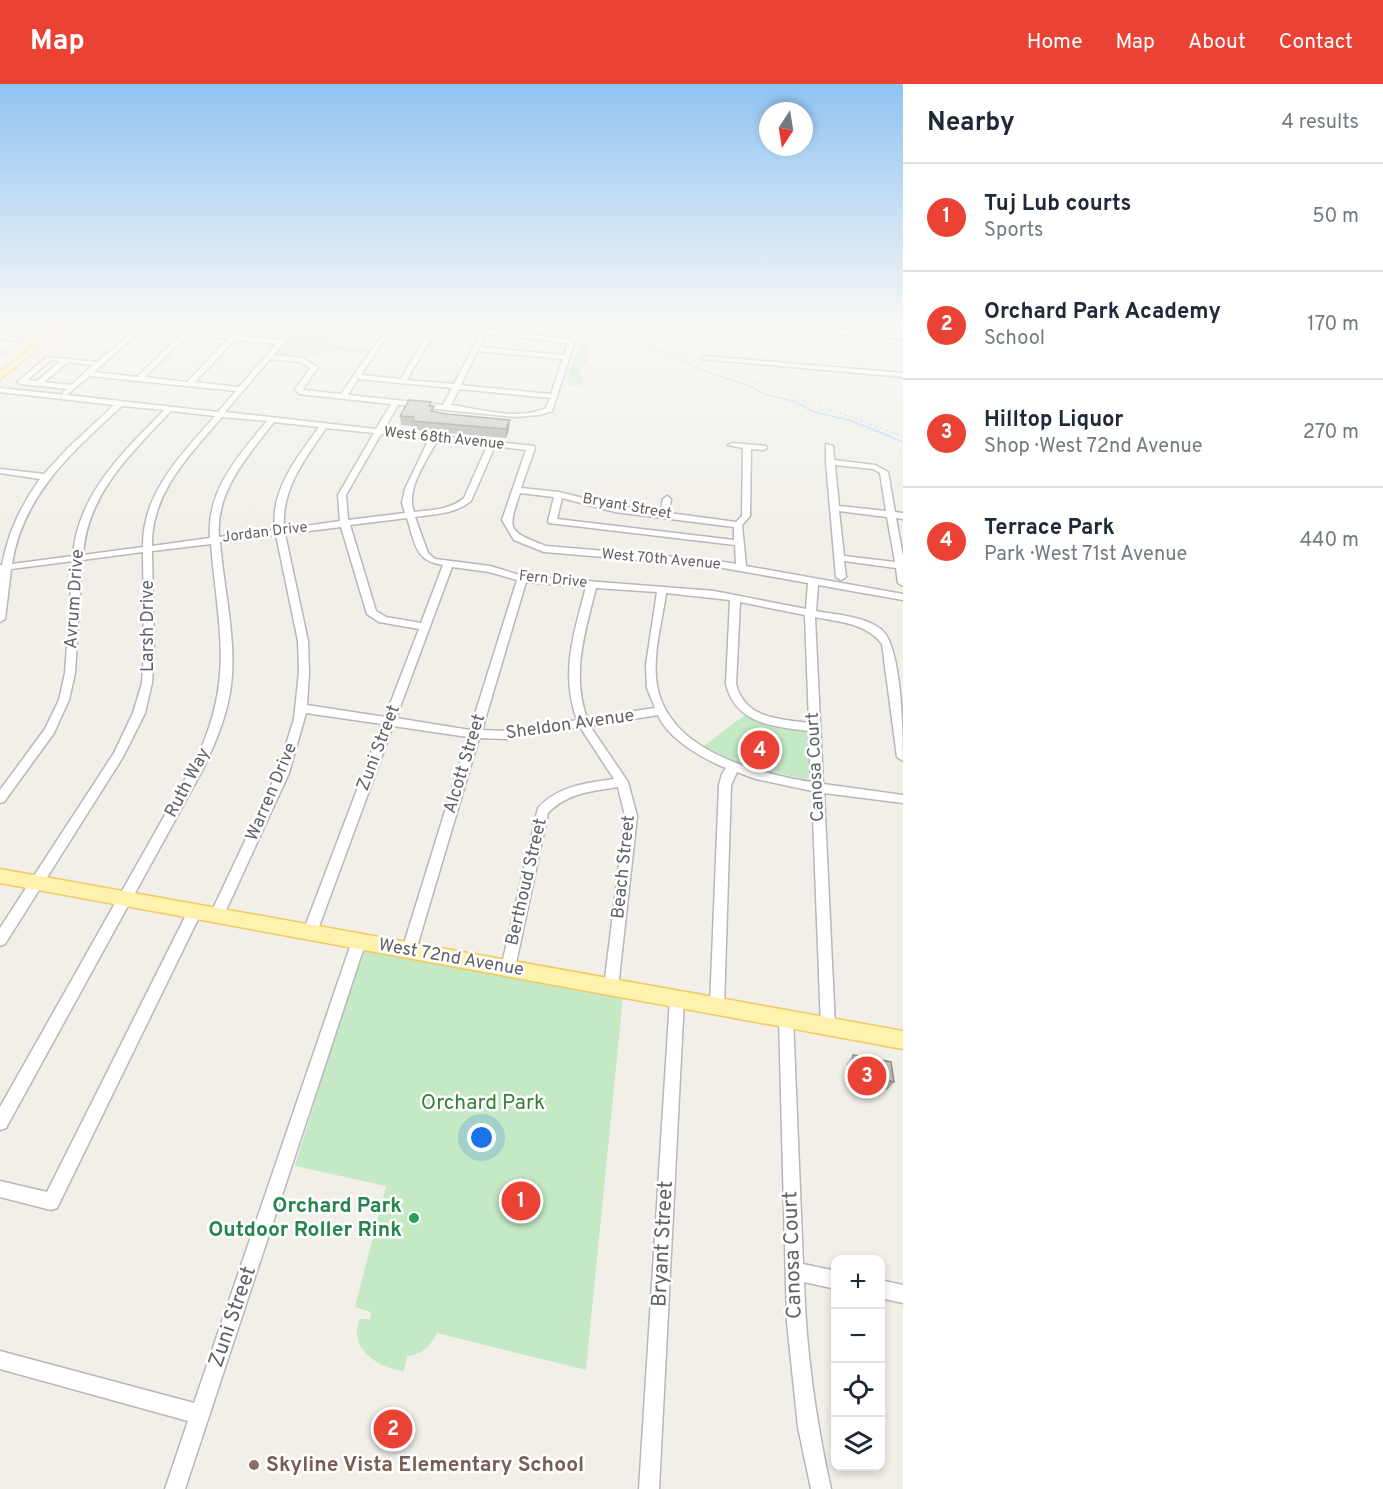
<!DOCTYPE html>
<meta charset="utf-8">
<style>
:root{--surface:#fff;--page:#f6f6f7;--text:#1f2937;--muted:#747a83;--line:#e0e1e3;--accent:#ea4335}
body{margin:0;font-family:Overpass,sans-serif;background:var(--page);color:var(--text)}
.controls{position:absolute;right:18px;bottom:18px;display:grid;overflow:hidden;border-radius:12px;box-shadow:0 3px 9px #0003}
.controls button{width:54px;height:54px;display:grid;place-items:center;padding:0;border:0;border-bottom:2px solid var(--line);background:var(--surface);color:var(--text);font:30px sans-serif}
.compass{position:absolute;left:759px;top:18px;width:54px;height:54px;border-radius:50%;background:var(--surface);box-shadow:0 3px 9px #0003;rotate:192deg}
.you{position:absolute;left:482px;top:1054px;width:21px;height:21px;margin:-15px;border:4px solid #fff;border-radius:50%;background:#1a73e8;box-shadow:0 0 0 9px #1a73e833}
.badge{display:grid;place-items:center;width:39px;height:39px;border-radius:50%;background:var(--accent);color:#fff;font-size:20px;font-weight:700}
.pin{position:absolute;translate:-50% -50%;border:3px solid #fff;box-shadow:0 2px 6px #0006}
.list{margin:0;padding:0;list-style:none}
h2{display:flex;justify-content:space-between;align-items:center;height:78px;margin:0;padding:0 24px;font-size:26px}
h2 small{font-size:20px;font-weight:400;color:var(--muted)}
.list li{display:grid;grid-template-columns:39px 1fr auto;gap:18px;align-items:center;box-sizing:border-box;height:108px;padding:0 24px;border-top:2px solid var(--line)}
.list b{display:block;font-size:22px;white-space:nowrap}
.list p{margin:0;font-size:20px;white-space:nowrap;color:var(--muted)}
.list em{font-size:20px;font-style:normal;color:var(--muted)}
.icon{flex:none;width:33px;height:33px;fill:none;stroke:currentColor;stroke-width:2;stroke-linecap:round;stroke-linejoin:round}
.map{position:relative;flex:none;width:903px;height:1405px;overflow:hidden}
header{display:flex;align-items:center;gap:36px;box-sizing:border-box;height:84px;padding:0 30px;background:var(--accent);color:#fff}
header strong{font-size:28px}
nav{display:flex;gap:33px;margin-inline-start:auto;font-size:21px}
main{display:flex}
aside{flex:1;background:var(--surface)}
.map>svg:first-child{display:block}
.green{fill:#c5e8c5}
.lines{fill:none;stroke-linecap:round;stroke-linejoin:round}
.stream{stroke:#aadaff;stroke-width:1.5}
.minor-casing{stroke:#b5b8bc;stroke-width:3}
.major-casing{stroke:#f2c960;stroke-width:3}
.minor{fill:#fff;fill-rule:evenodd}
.major{fill:#fff2af;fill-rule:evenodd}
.rail{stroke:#b6b7b8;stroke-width:1.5;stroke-dasharray:1 4.5;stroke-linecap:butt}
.wall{fill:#afaea9}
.shaded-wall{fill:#8f8d8a}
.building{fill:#cccac5;stroke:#8f8d8a;stroke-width:1.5}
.leisure-dot{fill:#2e9e5b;stroke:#fff;stroke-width:2}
.education-dot{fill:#8d6e63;stroke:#fff;stroke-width:2}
.labels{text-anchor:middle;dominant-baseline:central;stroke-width:5;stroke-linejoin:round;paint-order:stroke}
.far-street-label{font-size:15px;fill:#5f6368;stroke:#fff}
.street-label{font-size:18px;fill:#5f6368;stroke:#fff}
.near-park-label{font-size:21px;fill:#348238;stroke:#fff}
.near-leisure-label{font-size:21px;font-weight:bold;fill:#27864d;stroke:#fff;text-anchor:end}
.near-street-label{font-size:21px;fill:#5f6368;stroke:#fff}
.near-education-label{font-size:21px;font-weight:bold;fill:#785e54;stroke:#fff;text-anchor:start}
</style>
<header>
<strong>Map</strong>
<nav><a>Home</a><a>Map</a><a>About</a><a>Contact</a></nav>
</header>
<main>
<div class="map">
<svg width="903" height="1405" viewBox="0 0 903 1405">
<rect width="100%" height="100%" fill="#f1efe8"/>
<!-- green -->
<g class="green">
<path d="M292,249L321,252L338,262L375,266L373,270L335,266L303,273L275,271Z"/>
<path d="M587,258L593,259L587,269L588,278L580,284L579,289L584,295L580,299L581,302L568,301L569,288L580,260Z"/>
<path d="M746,630L771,642L805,647L809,650L810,693L806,695L745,683L704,662Z"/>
<path d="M366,867L623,912L586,1286L437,1249C430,1262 422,1271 407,1272L404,1287C386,1285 357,1272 357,1249C356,1245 359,1239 359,1235H370L371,1228L355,1223L386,1102L295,1082L360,871Z"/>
</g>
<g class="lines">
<!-- stream -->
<path class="stream" d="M587,239L607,248L612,253L671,271L707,288L752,303L766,311L794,317L814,328L852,337L903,358"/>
<!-- minor casing -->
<g class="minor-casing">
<g id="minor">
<path d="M62,239H105L138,242L143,239L146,241L145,243L184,247L192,239H199L191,247L232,251L244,239H250L238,252L279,256L294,239H300L295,246C307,247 322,251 334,246C341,243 343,239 351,239C336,257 312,252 292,249L273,271L303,274L316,282L318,283L303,305L304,306L341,310L388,242L387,239H392L394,242L361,291L401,295L431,243L403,241L400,239L481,244L572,256L574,260L552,327L540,331L515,333L398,321L384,346L534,362L535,364L521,404L559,408L615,422L660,428L663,415L667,412L671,415L669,429L736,438L742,432L743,364L728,361L732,359L766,362L767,364L763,366L751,365L750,432L742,441L746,482L903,510V516L818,501L816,527C836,531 865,532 882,546C902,564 903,650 903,677L897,673L882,560C866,539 840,538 815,533L823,700L903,711V719L824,709L835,942L833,947L828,949L823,947L821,942L812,707L756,695L737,688L731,701L724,922L722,927L717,929L712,927L710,922L719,701L722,690L726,684C703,675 668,655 658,631L590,642L628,698L637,732L618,903L616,907L611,909L606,907L604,903L625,732L618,703C592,707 567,709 548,729L515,884L513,888L508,890L503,888L501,884L538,724C558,702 586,699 614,695L580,643L506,655L479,654L416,866L414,870L409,872L404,870L402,866L468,653L393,642L317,848L315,852L310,854L305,852L303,848L382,640L306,629L289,689L222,835L217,837L212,835L210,831L277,689L294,635L299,588L298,557L276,451L220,458C224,508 238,559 230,609C225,637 214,662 202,687L6,1044L0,1046V1023L196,676C235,593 218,545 211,460L152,467L154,569L152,599L145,629L123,673L5,860L0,862V844L114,669L133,629L142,599L144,569L143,468L82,476L75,589L69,616L54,649L4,718L0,719V706L45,645L59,616L65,589L73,477L11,485L5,535L0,538V481H2C8,449 21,421 40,395L0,389V385L44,390L68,364L114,321L0,308V304L65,311L62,309L67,305L21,300L17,298L47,273L97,278L134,246L99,242L96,244L65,241ZM437,244L481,248L454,300L407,296ZM141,246L181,250L137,293L94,288ZM487,250L567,259L568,260L564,271L479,263ZM188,251L228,255L187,298L145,293ZM235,256L276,260L239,303L195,298ZM477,267L563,275L551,310L461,301ZM270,275L301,278L310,284L295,305L299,310L391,320L376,345L225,328ZM51,276L60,277L37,297L27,296ZM68,278L93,281L71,301L44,298ZM89,292L236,307L218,328L67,311ZM358,295L452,304L443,321L348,311ZM459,305L550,314L546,324C518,337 480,325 451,321ZM122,322L164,326C123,369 78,409 73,472L12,480C23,410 73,367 122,322ZM171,327L215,332C182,370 142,409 143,463L83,471C87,409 132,369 171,327ZM222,333L267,337C239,371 206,407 210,454L152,462C151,408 190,371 222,333ZM274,338L319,343C297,374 270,406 275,446L219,453C215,407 248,372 274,338ZM326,344L374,349L338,411L340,437L284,445C281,405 305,375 326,344ZM381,350L429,355L405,405L402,419L405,429L348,436L346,411ZM437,356L487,362L464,414C450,426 431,426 414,428C405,405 427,377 437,356ZM495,362L526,366L502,436L514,456L544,468L712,482L808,499L806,525L714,507L523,492L490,482L435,475L428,469L415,433C435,430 455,430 471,417ZM520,409L554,413L548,437L549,439L735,461L736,480L712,476L546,462C508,447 507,447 520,409ZM562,414L615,428L734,443V456L557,435ZM407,434C415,458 414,477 443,481L421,539L386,533L376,527L350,441ZM341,443L367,530L379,538L419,545L385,633L307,621L309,588L308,557L285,450ZM452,483L489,488L517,496L470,646L396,634ZM526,498L586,503C574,549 560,589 577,636L506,647L482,646ZM596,504L657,508L646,581L647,604L655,624L587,634C571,590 585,548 596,504ZM666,509L730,516L726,600C736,641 774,642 809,647L811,698C756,689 668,667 657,601C652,571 662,539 666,509ZM740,518L805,531L809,639C779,635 745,635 736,600Z"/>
<path d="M765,239L807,240L818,244L903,251V255L817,248L806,244L768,241Z"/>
<path d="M0,240L33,243L36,245L33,247L1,244Z"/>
<path d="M0,251L22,255L19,257L0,255Z"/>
<path d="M0,266L4,267L5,268L0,270Z"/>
<path d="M704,272L903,289V293L702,275L701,274Z"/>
<path d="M826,360L833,362L834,376L875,381L888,388L895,428L903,429V435L896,434L903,472V502L898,499L896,484L844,477L846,493L841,496L836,493L826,378ZM835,381L873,385L880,389L886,427L839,422ZM839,427L887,433L895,478L844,472Z"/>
<path d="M195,821L200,823L202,827L57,1124L51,1126L0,1113V1097L47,1108L190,823Z"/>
<path d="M359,851L364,853L366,857L185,1405H165L188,1337L0,1285V1267L194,1319L352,857L354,853Z"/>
<path d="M677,909L682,910L684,915L659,1405H639L670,915L672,910Z"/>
<path d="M786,927L791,929L793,934L803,1180L836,1187V1205L804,1198C806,1268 816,1337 831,1405H811L798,1343L787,1238L779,934L781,929Z"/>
<path d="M880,1196L903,1201V1219L880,1214Z"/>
</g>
</g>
<!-- major casing -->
<g class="major-casing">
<g id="major">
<path d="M62,239H71L0,295V288Z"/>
<path d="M0,785L903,947V965L0,799Z"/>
</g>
</g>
<!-- minor -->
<use href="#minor" class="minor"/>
<!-- major -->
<use href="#major" class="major"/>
<!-- rail -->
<path class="rail" d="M592,239L903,352"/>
</g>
<!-- wall -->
<g class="wall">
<path d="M431,318V322H434V328L509,345L506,354L412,346V342L401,341L400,332Z"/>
<path d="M853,971L894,998L887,1006L848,996L847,980Z"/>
</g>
<!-- shaded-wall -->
<path class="shaded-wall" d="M510,336L509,345L506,354V345Z"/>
<!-- building -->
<g class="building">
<path d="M409,316L431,318L429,322H434L431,327L446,330L510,336L506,345L412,337L414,333L400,332Z"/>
<path d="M853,971L891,978L894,998L854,988Z"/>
</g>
<!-- sky -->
<linearGradient id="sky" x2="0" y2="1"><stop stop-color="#8fc3f1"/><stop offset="0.55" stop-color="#f9f8f5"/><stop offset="1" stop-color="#f9f8f5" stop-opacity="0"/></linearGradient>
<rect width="903" height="436" fill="url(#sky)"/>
<!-- markers -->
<circle class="leisure-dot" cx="414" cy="1134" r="6"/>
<circle class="education-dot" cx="254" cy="1381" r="6"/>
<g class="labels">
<!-- far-street labels -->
<g class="far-street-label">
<text transform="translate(444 355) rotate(6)">West 68th Avenue</text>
<text transform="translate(627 423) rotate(10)">Bryant Street</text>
<text transform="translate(265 449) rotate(-7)">Jordan Drive</text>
<text transform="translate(661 476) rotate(5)">West 70th Avenue</text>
<text transform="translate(553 496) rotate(6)">Fern Drive</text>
</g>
<!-- street labels -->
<g class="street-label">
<text transform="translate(75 515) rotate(-86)">Avrum Drive</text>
<text transform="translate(148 542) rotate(-90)">Larsh Drive</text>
<text transform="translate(570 641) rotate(-8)">Sheldon Avenue</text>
<text transform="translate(379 664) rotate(-69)">Zuni Street</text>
<text transform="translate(465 680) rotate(-73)">Alcott Street</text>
<text transform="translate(816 683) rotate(-93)">Canosa Court</text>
<text transform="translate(188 699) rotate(-62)">Ruth Way</text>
<text transform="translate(272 708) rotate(-67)">Warren Drive</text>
<text transform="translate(624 783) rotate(-84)">Beach Street</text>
<text transform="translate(527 798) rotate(-77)">Berthoud Street</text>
<text transform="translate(451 874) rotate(10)">West 72nd Avenue</text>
</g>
<!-- near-park labels -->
<g class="near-park-label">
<text x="483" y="1019">Orchard Park</text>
</g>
<!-- near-leisure labels -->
<g class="near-leisure-label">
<text x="402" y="1122">Orchard Park<tspan x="402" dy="24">Outdoor Roller Rink</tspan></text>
</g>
<!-- near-street labels -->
<g class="near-street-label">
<text transform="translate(663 1160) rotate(-87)">Bryant Street</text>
<text transform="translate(793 1171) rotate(-92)">Canosa Court</text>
<text transform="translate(233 1233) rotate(-71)">Zuni Street</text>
</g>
<!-- near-education labels -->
<g class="near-education-label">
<text x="266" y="1381">Skyline Vista Elementary School</text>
</g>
</g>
</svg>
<div class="controls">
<button>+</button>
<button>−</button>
<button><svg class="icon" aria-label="locate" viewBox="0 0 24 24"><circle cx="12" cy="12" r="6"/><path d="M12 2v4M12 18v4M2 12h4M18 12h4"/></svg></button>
<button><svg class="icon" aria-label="layers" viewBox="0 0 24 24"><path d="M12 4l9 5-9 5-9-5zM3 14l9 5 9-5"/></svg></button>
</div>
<svg class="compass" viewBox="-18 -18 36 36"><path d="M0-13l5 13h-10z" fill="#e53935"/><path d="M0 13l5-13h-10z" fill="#747a83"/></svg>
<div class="you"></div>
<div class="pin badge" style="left:521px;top:1117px">1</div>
<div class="pin badge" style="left:393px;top:1345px">2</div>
<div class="pin badge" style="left:867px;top:992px">3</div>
<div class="pin badge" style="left:760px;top:666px">4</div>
</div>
<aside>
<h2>Nearby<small>4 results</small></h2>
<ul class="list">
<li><span class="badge">1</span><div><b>Tuj Lub courts</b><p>Sports</p></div><em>50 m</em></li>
<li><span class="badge">2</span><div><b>Orchard Park Academy</b><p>School</p></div><em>170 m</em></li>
<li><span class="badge">3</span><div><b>Hilltop Liquor</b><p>Shop · West 72nd Avenue</p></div><em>270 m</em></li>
<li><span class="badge">4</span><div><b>Terrace Park</b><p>Park · West 71st Avenue</p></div><em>440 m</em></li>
</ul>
</aside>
</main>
